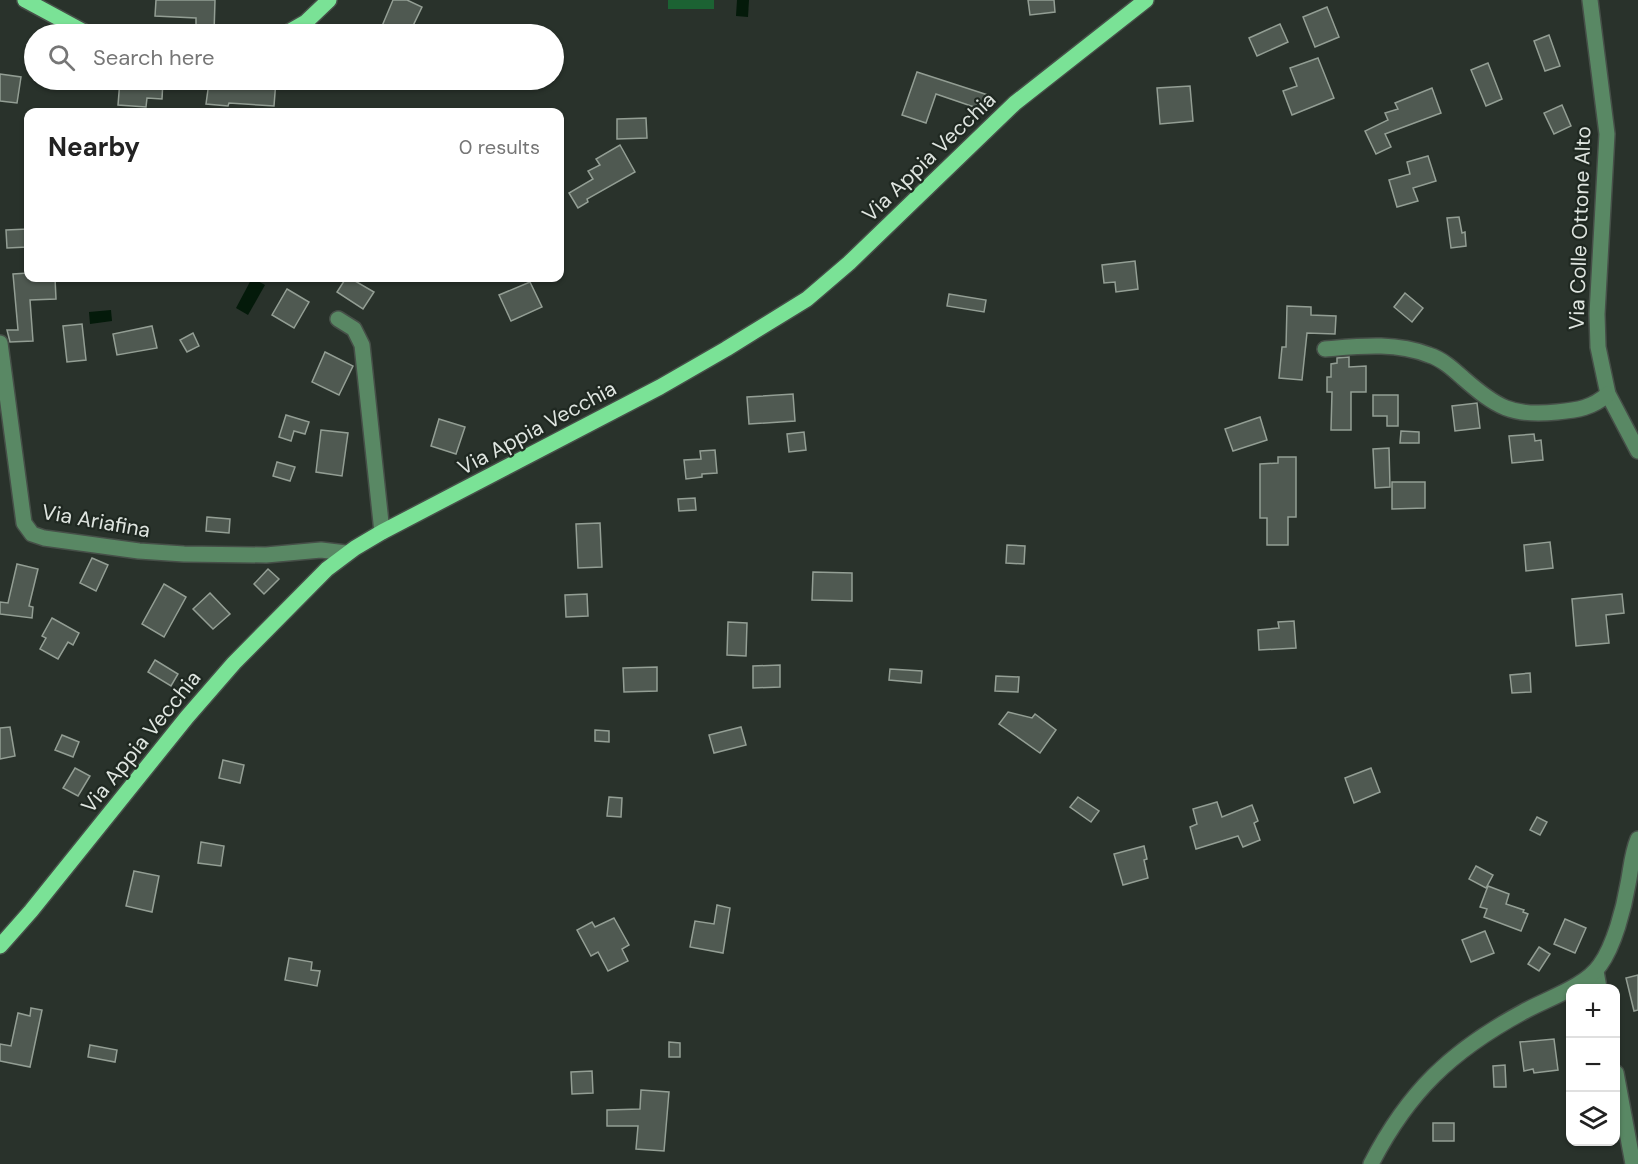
<!DOCTYPE html>
<meta charset="utf-8">
<style>
:root{--surface:#fff;--page:#f6f6f6;--text:#222;--muted:#767676;--line:#e0e0e0}
body{margin:0;font-family:"DM Sans",sans-serif;background:var(--page);color:var(--text)}
.controls{position:absolute;right:18px;bottom:18px;display:grid;overflow:hidden;border-radius:12px;box-shadow:0 2px 4px #0004}
.controls button{width:54px;height:54px;display:grid;place-items:center;padding:0;border:0;border-bottom:2px solid var(--line);background:var(--surface);color:var(--text);font:30px sans-serif}
.list{margin:0;padding:0;list-style:none}
h2{display:flex;justify-content:space-between;align-items:center;height:78px;margin:0;padding:0 24px;font-size:26px}
h2 small{font-size:20px;font-weight:400;color:var(--muted)}
.icon{flex:none;width:33px;height:33px;fill:none;stroke:currentColor;stroke-width:2;stroke-linecap:round;stroke-linejoin:round}
.map{position:relative;flex:none;width:1638px;height:1164px;overflow:hidden}
.search{position:absolute;background:var(--surface);box-shadow:0 2px 4px #0004;left:24px;top:24px;width:540px;height:66px;display:flex;align-items:center;gap:15px;box-sizing:border-box;padding:0 21px;border-radius:33px;color:var(--muted);font-size:22px}
.panel{position:absolute;background:var(--surface);box-shadow:0 2px 4px #0004;left:24px;top:108px;width:540px;height:174px;border-radius:12px}
.map>svg:first-child{display:block}
.grass{fill:#1c6233}
.water{fill:#041a0a}
.building{fill:#4f5951;stroke:#939e94;stroke-width:1.5}
.lines{fill:none;stroke-linecap:round;stroke-linejoin:round}
.minor-casing{stroke:#464f48;stroke-width:18}
.major-casing{stroke:#464f48;stroke-width:18}
.minor{stroke:#598864;stroke-width:15}
.major{stroke:#7ae296;stroke-width:15}
.labels{text-anchor:middle;dominant-baseline:central;stroke-width:4.5;stroke-linejoin:round;paint-order:stroke}
.street-label{font-size:21px;fill:#dfe5e0;stroke:#1f2821}
</style>
<div class="map">
<svg width="1638" height="1164" viewBox="0 0 1638 1164">
<rect width="100%" height="100%" fill="#29322b"/>
<!-- grass -->
<rect class="grass" x="668" y="0" width="46" height="9"/>
<!-- water -->
<g class="water">
<path d="M737,0H749L748,17L736,16Z"/>
<path d="M252,278L265,285L248,315L236,308Z"/>
<path d="M111,310L112,321L90,324L89,312Z"/>
</g>
<!-- building -->
<g class="building">
<path d="M156,0H215L214,34H196V18L155,16Z"/>
<path d="M393,0H407L422,7L409,34H400L382,26Z"/>
<path d="M1028,0H1054L1055,12L1030,15Z"/>
<path d="M1327,7L1339,37L1315,47L1303,17Z"/>
<path d="M1280,24L1288,42L1257,56L1249,38Z"/>
<path d="M1549,35L1560,66L1545,71L1534,41Z"/>
<path d="M1318,58L1334,98L1292,115L1283,91L1297,86L1290,68Z"/>
<path d="M1488,63L1502,99L1486,106L1471,70Z"/>
<path d="M917,72L988,95L983,110L936,94L926,123L902,115Z"/>
<path d="M0,74L21,77L17,103L0,101Z"/>
<path d="M120,80H163L162,99L147,98L146,107L118,105Z"/>
<path d="M249,80H276L274,106L229,103L228,106L206,104L209,82L248,86Z"/>
<path d="M1190,86L1193,121L1160,124L1157,88Z"/>
<path d="M1432,88L1441,113L1385,134L1391,147L1376,154L1365,131L1388,120L1385,113L1398,109L1395,103Z"/>
<path d="M1562,105L1571,126L1554,134L1544,113Z"/>
<path d="M646,118L647,138L617,139V119Z"/>
<path d="M620,145L635,172L587,199L588,202L578,208L569,193L593,179L588,171L600,165L596,159Z"/>
<path d="M1428,156L1436,181L1413,188L1418,201L1397,207L1389,180L1410,174L1407,162Z"/>
<path d="M1459,217L1462,233L1465,232L1466,246L1451,248L1447,218Z"/>
<path d="M28,229V247L7,248L6,230Z"/>
<path d="M1135,261L1138,289L1116,292L1115,282L1104,283L1102,265Z"/>
<path d="M28,273V278H55L56,299L30,300L33,341L10,342L7,330H18L13,274Z"/>
<path d="M346,278H350L374,292L363,309L337,292Z"/>
<path d="M530,282L542,307L511,321L499,295Z"/>
<path d="M287,289L309,302L294,328L272,315Z"/>
<path d="M1405,293L1423,308L1412,322L1394,307Z"/>
<path d="M949,294L986,300L984,312L947,306Z"/>
<path d="M1287,306L1311,307V315L1336,316L1335,334L1307,333L1302,380L1279,378L1282,347H1286Z"/>
<path d="M82,324L86,360L67,362L63,326Z"/>
<path d="M152,326L157,348L117,355L113,334Z"/>
<path d="M193,333L199,346L187,352L180,340Z"/>
<path d="M325,352L353,366L339,395L312,382Z"/>
<path d="M1349,357V367L1366,366V392H1351V430H1331L1332,392H1327V377H1331V364L1337,363V358Z"/>
<path d="M793,394L795,421L749,424L747,397Z"/>
<path d="M1373,395H1398V426H1387V416H1373Z"/>
<path d="M1477,403L1480,428L1455,431L1452,406Z"/>
<path d="M286,415L309,422L305,434L294,431L291,441L279,437Z"/>
<path d="M1260,417L1267,440L1233,451L1225,429Z"/>
<path d="M439,419L465,427L456,454L431,446Z"/>
<path d="M321,430L348,433L342,476L316,472Z"/>
<path d="M1401,431L1419,432V443H1400Z"/>
<path d="M804,432L806,450L789,452L787,434Z"/>
<path d="M1534,434L1535,441L1541,440L1543,460L1512,463L1509,436Z"/>
<path d="M1389,448L1390,487L1375,488L1373,449Z"/>
<path d="M715,450L717,473L702,474V477L686,479L684,460L701,459L700,451Z"/>
<path d="M1278,457H1296V517H1288V545H1267V518H1260V464L1278,463Z"/>
<path d="M277,462L295,467L290,481L273,476Z"/>
<path d="M1392,482H1425V508L1392,509Z"/>
<path d="M695,498L696,510L679,511L678,499Z"/>
<path d="M207,517L230,519L229,533L206,531Z"/>
<path d="M600,523L602,567L578,568L576,524Z"/>
<path d="M1550,542L1553,568L1526,571L1524,545Z"/>
<path d="M1007,545L1025,546L1024,564L1006,563Z"/>
<path d="M92,558L108,565L96,591L80,583Z"/>
<path d="M17,564L38,569L29,606L33,607L32,618L0,614V602L8,603Z"/>
<path d="M268,569L279,579L264,594L254,584Z"/>
<path d="M813,572L852,573V601L812,600Z"/>
<path d="M164,584L186,597L164,637L142,624Z"/>
<path d="M210,593L230,614L213,629L193,609Z"/>
<path d="M587,594L588,616L566,617L565,595Z"/>
<path d="M1622,594L1624,613L1606,615L1609,643L1576,646L1572,599Z"/>
<path d="M52,618L79,633L73,645L68,642L58,659L40,649L46,638L42,636Z"/>
<path d="M1294,621L1296,648L1259,650L1258,630L1279,628L1278,622Z"/>
<path d="M728,622L747,623L746,656L727,655Z"/>
<path d="M155,660L178,674L171,686L148,672Z"/>
<path d="M780,665V687L753,688V666Z"/>
<path d="M657,667V691L624,692L623,668Z"/>
<path d="M890,669L922,671L921,683L889,680Z"/>
<path d="M1530,673L1531,692L1512,693L1510,675Z"/>
<path d="M996,676L1019,677L1018,692L995,691Z"/>
<path d="M1008,712L1032,718L1035,714L1056,730L1040,753L999,724Z"/>
<path d="M10,727L15,756L0,759V728Z"/>
<path d="M741,727L746,745L714,753L709,735Z"/>
<path d="M595,730L609,731V742L595,741Z"/>
<path d="M62,735L79,742L73,757L55,750Z"/>
<path d="M223,760L244,765L240,783L219,778Z"/>
<path d="M75,768L90,776L78,796L63,788Z"/>
<path d="M1371,768L1380,792L1354,803L1345,778Z"/>
<path d="M609,797L622,798L621,817L607,816Z"/>
<path d="M1078,797L1099,811L1091,822L1070,807Z"/>
<path d="M1217,802L1222,817L1252,805L1258,821L1254,823L1260,840L1243,847L1238,836L1196,849L1190,827L1197,824L1193,809Z"/>
<path d="M1537,817L1547,822L1540,835L1530,830Z"/>
<path d="M201,842L224,846L221,866L198,863Z"/>
<path d="M1144,846L1147,859L1144,860L1148,878L1123,885L1114,854Z"/>
<path d="M1476,866L1493,875L1486,888L1469,879Z"/>
<path d="M134,871L159,876L152,912L126,906Z"/>
<path d="M1488,886L1509,894L1506,904L1524,910L1523,912L1528,914L1521,931L1484,917L1487,909L1480,907Z"/>
<path d="M717,905L730,908L723,953L690,947L695,921L714,924Z"/>
<path d="M614,918L629,945L622,949L628,961L608,971L598,952L591,956L577,930L592,922L595,927Z"/>
<path d="M1565,919L1586,928L1575,953L1554,944Z"/>
<path d="M1485,931L1494,953L1471,962L1462,940Z"/>
<path d="M1539,947L1550,954L1539,971L1528,964Z"/>
<path d="M289,958L312,962L311,970L320,971L317,986L285,980Z"/>
<path d="M1638,975V1010L1634,1011L1626,978Z"/>
<path d="M31,1008L42,1010L30,1067L0,1061V1044L11,1046L18,1013L30,1016Z"/>
<path d="M1554,1039L1558,1070L1534,1073L1533,1069L1524,1071L1520,1042Z"/>
<path d="M669,1042L680,1043V1057H669Z"/>
<path d="M90,1045L117,1050L115,1062L88,1057Z"/>
<path d="M1505,1065L1506,1087H1494L1493,1066Z"/>
<path d="M592,1071L593,1093L572,1094L571,1072Z"/>
<path d="M641,1090L669,1092L664,1151L636,1149L638,1126H607V1110L640,1109Z"/>
<rect x="1433" y="1123" width="21" height="18"/>
</g>
<g class="lines">
<!-- minor casing -->
<g class="minor-casing">
<g id="minor">
<path d="M1590,0L1607,134L1597,314L1598,347L1608,394L1638,451"/>
<path d="M338,319L354,329L362,345L382,532"/>
<path d="M0,343L24,523L32,534L44,538L139,551L184,554L266,555L321,550L346,553"/>
<path d="M1325,349C1361,346 1395,342 1429,355C1442,359 1453,369 1463,378C1496,407 1512,417 1557,412C1578,410 1592,408 1608,394"/>
<path d="M1596,971L1599,988"/>
<path d="M1616,1073L1633,1164"/>
<path d="M1371,1164C1408,1092 1451,1051 1523,1012C1546,999 1585,987 1600,965C1614,946 1624,908 1628,884C1631,869 1632,853 1638,839"/>
</g>
</g>
<!-- major casing -->
<g class="major-casing">
<g id="major">
<path d="M25,0L88,34"/>
<path d="M285,34L306,22L329,0"/>
<path d="M0,946L31,911L187,717L234,663L327,569L355,548L382,532L660,387L726,349L807,299L849,263L1015,103L1146,0"/>
</g>
</g>
<!-- minor -->
<use href="#minor" class="minor"/>
<!-- major -->
<use href="#major" class="major"/>
</g>
<g class="labels">
<!-- street labels -->
<g class="street-label">
<text transform="translate(929 157) rotate(-44)">Via Appia Vecchia</text>
<text transform="translate(1580 228) rotate(-88)">Via Colle Ottone Alto</text>
<text transform="translate(537 428) rotate(-28)">Via Appia Vecchia</text>
<text transform="translate(96 521) rotate(10)">Via Ariafina</text>
<text transform="translate(141 742) rotate(-51)">Via Appia Vecchia</text>
</g>
</g>
</svg>
<div class="controls">
<button>+</button>
<button>−</button>
<button><svg class="icon" aria-label="layers" viewBox="0 0 24 24"><path d="M12 4l9 5-9 5-9-5zM3 14l9 5 9-5"/></svg></button>
</div>
<div class="search"><svg class="icon" aria-label="search" viewBox="0 0 24 24"><circle cx="10" cy="10" r="6"/><path d="M15 15l6 6"/></svg>Search here</div>
<section class="panel">
<h2>Nearby<small>0 results</small></h2>
<ul class="list">
</ul>
</section>
</div>
